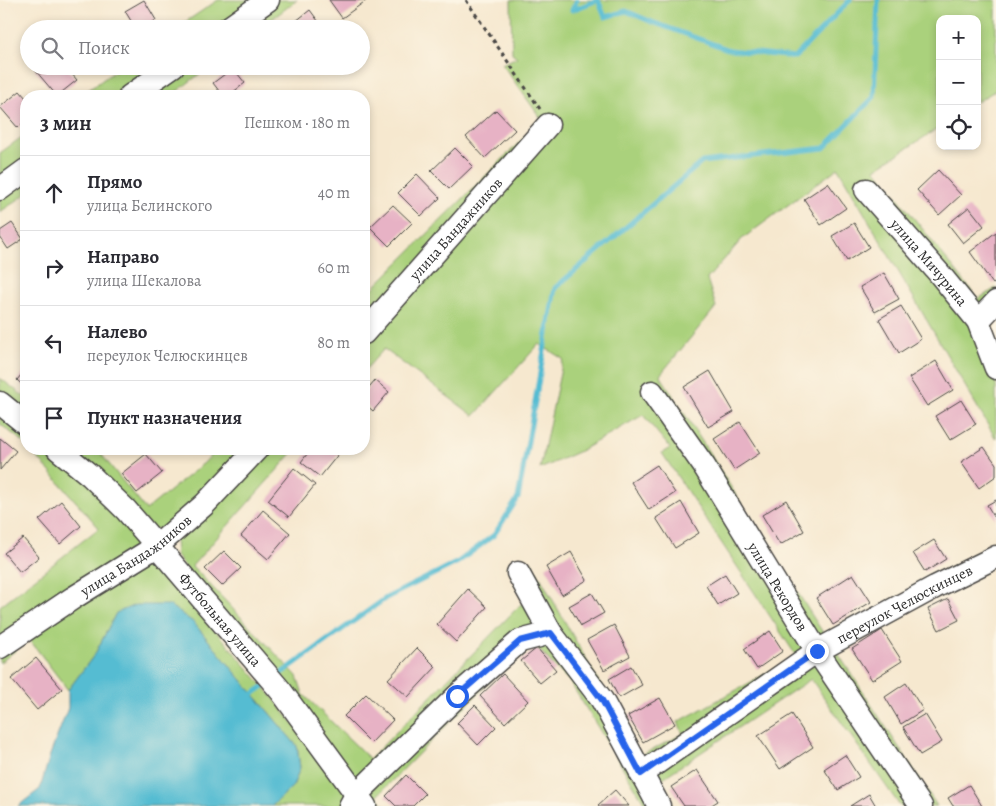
<!DOCTYPE html>
<html lang="ru">
<meta charset="utf-8">
<style>
:root{--surface:#fff;--page:#f7f7f7;--text:#2b2b33;--muted:#7c7c81;--line:#e1e1e2}
body{margin:0;font-family:Alegreya,serif;background:var(--page);color:var(--text)}
.controls{position:absolute;right:15px;top:15px;display:grid;overflow:hidden;border-radius:10px;box-shadow:0 2px 8px #0003}
.controls button{width:45px;height:45px;display:grid;place-items:center;padding:0;border:0;border-bottom:1px solid var(--line);background:var(--surface);color:var(--text);font:25px sans-serif}
.stop{position:absolute;width:15px;height:15px;margin:-11px;border:4px solid #2563eb;border-radius:50%;background:#fff}
.stop.end{background:#2563eb;border-color:#fff;box-shadow:0 1px 5px #0008}
.list{margin:0;padding:0;list-style:none}
h2{display:flex;justify-content:space-between;align-items:center;height:65px;margin:0;padding:0 20px;font-size:21px}
h2 small{font-size:16px;font-weight:400;color:var(--muted)}
.list li{display:grid;grid-template-columns:32px 1fr auto;gap:15px;align-items:center;box-sizing:border-box;height:75px;padding:0 20px;border-top:1px solid var(--line)}
.list b{display:block;font-size:19px;white-space:nowrap}
.list p{margin:0;font-size:16px;white-space:nowrap;color:var(--muted)}
.list em{font-size:16px;font-style:normal;color:var(--muted)}
.icon{flex:none;width:28px;height:28px;fill:none;stroke:currentColor;stroke-width:2;stroke-linecap:round;stroke-linejoin:round}
.map{position:relative;flex:none;width:996px;height:806px;overflow:hidden}
.search{position:absolute;background:var(--surface);box-shadow:0 2px 8px #0003;left:20px;top:20px;width:350px;height:55px;display:flex;align-items:center;gap:12px;box-sizing:border-box;padding:0 18px;border-radius:28px;color:var(--muted);font-size:19px}
.panel{position:absolute;background:var(--surface);box-shadow:0 2px 8px #0003;left:20px;top:90px;width:350px;height:365px;border-radius:20px}
.map>svg:first-child{display:block}
.green{fill:#aad17c;stroke:#6a7e54}
.water{fill:#55bcd2;stroke:#40747e}
.lines{fill:none;stroke-linecap:round;stroke-linejoin:round}
.stream{stroke:#55bcd2;stroke-width:5}
.building{fill:#e7b2c5}
.minor-casing{stroke:#494744;stroke-width:25}
.path{stroke:#494744;stroke-width:3;stroke-dasharray:4 4;stroke-linecap:butt}
.minor{stroke:#fff;stroke-width:22}
.route{stroke:#2563eb;stroke-width:6}
.labels{text-anchor:middle;dominant-baseline:central;stroke-width:4;stroke-linejoin:round;paint-order:stroke}
.street-label{font-size:15px;fill:#2b2b2b;stroke:#fcf5e5}
</style>
<div class="map">
<svg width="996" height="806" viewBox="0 0 996 806">
<rect width="100%" height="100%" fill="#fcf5e5"/>
<filter id="ink" filterUnits="userSpaceOnUse"><feTurbulence type="fractalNoise" baseFrequency=".02" numOctaves="2"/><feDisplacementMap in="SourceGraphic" scale="10" xChannelSelector="R" yChannelSelector="G"/><feConvolveMatrix kernelMatrix="1 2 1 2 8 2 1 2 1" color-interpolation-filters="sRGB"/></filter>
<filter id="wash" filterUnits="userSpaceOnUse"><feTurbulence type="fractalNoise" baseFrequency=".0096" numOctaves="4" result="noise"/><feDisplacementMap in="SourceGraphic" scale="20" xChannelSelector="R" yChannelSelector="G"/><feGaussianBlur stdDeviation="1.12" result="paint"/><feColorMatrix in="noise" values="0 0 0 0 0 0 0 0 0 0 0 0 0 0 0 0 0 1.4 0 .05"/><feComposite in="paint" operator="in"/></filter>
<g filter="url(#wash)">
<rect width="100%" height="100%" fill="#f6e8cf"/>
<!-- green -->
<g class="green">
<path d="M218,0H262L221,29H175Z"/>
<path d="M275,0H297L259,29H234Z"/>
<path d="M511,0H996V90L977,102V19H940V127L875,169L978,299L996,288V295L972,326L996,383V439L838,168L742,239L707,279L716,307L660,375L827,639L808,647L797,657L662,453L670,448L643,415L580,451L540,469L563,359L539,344L474,416L384,349L364,371V297L542,120L502,64L517,57L512,53Z"/>
<path d="M122,66H167L123,96H80Z"/>
<path d="M181,66H210L171,96H138Z"/>
<path d="M26,134V166L0,184V153Z"/>
<path d="M26,176V194L0,212V195Z"/>
<path d="M0,378L26,398V414L0,392Z"/>
<path d="M0,411L26,432V444L0,424Z"/>
<path d="M30,449H46L87,482L139,536L128,558L0,641V606L99,528Z"/>
<path d="M70,449H97L146,510L204,463L217,449H249L167,527L154,529Z"/>
<path d="M267,449H296L192,566L297,676L303,694L370,759L520,605L529,600L546,632L358,786L176,556L175,539Z"/>
<path d="M531,561L640,756L683,734L678,722L795,658L643,769L521,572Z"/>
<path d="M135,565L165,572L271,695L350,796L344,806H272L293,786L300,767L297,746L193,622L169,605L116,613L95,654L68,690L29,639L0,663V653Z"/>
<path d="M550,639L599,703L655,806H643L644,802L570,682L537,648H523L377,796L385,806H375L364,794L521,644Z"/>
<path d="M835,649L937,806H925L824,653Z"/>
<path d="M815,661L913,806H900L811,679L657,782L673,806H664L646,776Z"/>
</g>
<!-- water -->
<path class="water" d="M135,605H169L193,622L297,746L300,768L293,786L272,806H18L40,789L50,755L68,708V690L95,654L116,613Z"/>
<g class="lines">
<!-- stream -->
<g class="stream">
<path d="M577,0L572,10L598,0L605,17L626,11L652,22L730,50L795,57L850,0"/>
<path d="M276,677L386,598L458,562L494,535L518,498L555,288L702,162L824,148L874,97L878,0"/>
<path d="M247,698L267,684"/>
</g>
</g>
<g id="blocks">
<!-- building -->
<g class="building">
<path d="M144,0L156,20L142,29H136L125,11Z"/>
<path d="M329,0H367L342,18Z"/>
<path d="M310,10L324,29H286Z"/>
<path d="M40,66H65L77,80L57,96L35,70Z"/>
<path d="M233,68L245,83L228,96H223L213,83Z"/>
<path d="M20,91L26,98V120L18,128L0,107Z"/>
<path d="M496,110L515,130L485,158L466,137Z"/>
<path d="M455,148L473,166L449,189L431,171Z"/>
<path d="M938,170L961,195L939,215L917,190Z"/>
<path d="M417,174L440,198L421,216L398,193Z"/>
<path d="M828,183L846,208L821,225L804,199Z"/>
<path d="M393,205L412,223L389,246L370,227Z"/>
<path d="M969,207L984,226L963,243L948,224Z"/>
<path d="M12,223L23,239L8,249L0,237V231Z"/>
<path d="M854,223L869,247L847,261L832,236Z"/>
<path d="M996,232V282L993,284L970,252Z"/>
<path d="M884,273L899,299L875,312L860,287Z"/>
<path d="M901,306L921,339L899,353L879,319Z"/>
<path d="M936,361L953,390L927,406L909,378Z"/>
<path d="M26,369V388L17,380Z"/>
<path d="M710,371L734,412L708,427L684,387Z"/>
<path d="M375,380L389,392L373,411L364,403V393Z"/>
<path d="M961,400L976,424L950,440L935,416Z"/>
<path d="M740,422L760,453L734,470L714,439Z"/>
<path d="M0,438L16,451L0,470Z"/>
<path d="M984,447L996,464V476L979,488L961,462Z"/>
<path d="M311,449H336L340,452L320,477L301,462Z"/>
<path d="M146,454L162,473L137,493L121,474Z"/>
<path d="M657,465L675,493L649,510L631,482Z"/>
<path d="M294,468L315,485L289,517L268,500Z"/>
<path d="M786,500L804,531L780,545L762,515Z"/>
<path d="M996,500V520L987,505Z"/>
<path d="M61,501L81,526L60,544L39,520Z"/>
<path d="M681,502L699,533L675,548L656,518Z"/>
<path d="M263,510L290,533L268,559L241,536Z"/>
<path d="M23,538L39,557L20,572L4,553Z"/>
<path d="M934,540L946,559L925,572L913,553Z"/>
<path d="M224,551L241,568L222,586L205,569Z"/>
<path d="M571,552L587,580L562,595L546,567Z"/>
<path d="M725,574L737,593L718,605L706,586Z"/>
<path d="M853,574L871,602L833,625L816,598Z"/>
<path d="M468,589L487,607L456,642L437,624Z"/>
<path d="M592,593L604,613L581,626L569,606Z"/>
<path d="M948,599L959,620L939,630L928,609Z"/>
<path d="M614,625L630,656L604,670L587,640Z"/>
<path d="M882,630L902,661L872,680L852,649Z"/>
<path d="M770,631L783,651L757,669L744,649Z"/>
<path d="M417,648L436,667L408,697L388,679Z"/>
<path d="M537,648L556,670L540,683L521,661Z"/>
<path d="M36,658L62,689L37,710L11,679Z"/>
<path d="M631,666L642,685L619,698L609,679Z"/>
<path d="M503,674L528,701L505,723L480,696Z"/>
<path d="M906,683L923,710L901,724L885,697Z"/>
<path d="M366,694L393,720L371,743L344,716Z"/>
<path d="M660,698L675,724L643,742L628,716Z"/>
<path d="M475,705L496,727L478,745L457,723Z"/>
<path d="M792,714L813,747L780,769L758,736Z"/>
<path d="M925,714L942,742L920,755L903,727Z"/>
<path d="M845,755L859,777L838,790L824,769Z"/>
<path d="M697,770L718,801L710,806H684L671,787Z"/>
<path d="M406,775L425,794L413,806H396L386,796Z"/>
<path d="M969,785L982,806H953L948,798Z"/>
<path d="M615,790L629,806H599L598,805Z"/>
<path d="M869,794L876,806H850Z"/>
</g>
</g>
</g>
<g filter="url(#ink)">
<use href="#blocks" fill-opacity="0" stroke="#494744" stroke-width="1"/>
<g class="lines">
<!-- minor casing -->
<g class="minor-casing">
<g id="minor">
<path d="M227,29L268,0"/>
<path d="M130,96L173,66"/>
<path d="M0,189L26,170"/>
<path id="s1" d="M866,190L938,272L978,321L996,368"/>
<path d="M978,321L996,302"/>
<path id="s2" d="M364,333L548,125"/>
<path id="s3" d="M652,392L704,466L817,651L921,806"/>
<path d="M0,403L26,424"/>
<path id="s4" d="M58,449L91,476L126,510L157,546L281,691L365,806"/>
<path d="M518,573L551,633L602,700L659,806"/>
<path id="s5" d="M0,647L73,598L157,546L204,505L257,449"/>
<path id="s6" d="M641,774L817,651L935,587L996,557"/>
<path d="M350,806L356,795L457,696L520,641L551,633"/>
</g>
</g>
<!-- path -->
<path class="path" d="M466,0L540,109"/>
<!-- minor -->
<use href="#minor" class="minor"/>
</g>
</g>
<g class="lines" filter="url(#ink)">
<!-- route -->
<path class="route" d="M457,696L520,641L551,633L602,700L641,774L817,651"/>
</g>
<g class="labels">
<!-- street labels -->
<g class="street-label">
<text stroke="none"><textPath href="#s2" startOffset="139">улица Бандажников</textPath></text>
<text stroke="none"><textPath href="#s1" startOffset="96">улица Мичурина</textPath></text>
<text stroke="none"><textPath href="#s5" startOffset="164">улица Бандажников</textPath></text>
<text stroke="none"><textPath href="#s3" startOffset="232">улица Рекордов</textPath></text>
<text stroke="none"><textPath href="#s6" startOffset="314">переулок Челюскинцев</textPath></text>
<text stroke="none"><textPath href="#s4" startOffset="236">Футбольная улица</textPath></text>
</g>
</g>
</svg>
<div class="controls">
<button>+</button>
<button>−</button>
<button><svg class="icon" aria-label="locate" viewBox="0 0 24 24"><circle cx="12" cy="12" r="6"/><path d="M12 2v4M12 18v4M2 12h4M18 12h4"/></svg></button>
</div>
<div class="stop" style="left:457px;top:696px"></div>
<div class="stop end" style="left:817px;top:651px"></div>
<div class="search"><svg class="icon" aria-label="search" viewBox="0 0 24 24"><circle cx="10" cy="10" r="6"/><path d="M15 15l6 6"/></svg>Поиск</div>
<section class="panel">
<h2>3 мин<small>Пешком · 180 m</small></h2>
<ul class="list">
<li><svg class="icon" aria-label="ahead" viewBox="0 0 24 24"><path d="M12 20V5M6 11l6-6 6 6"/></svg><div><b>Прямо</b><p>улица Белинского</p></div><em>40 m</em></li>
<li><svg class="icon" aria-label="right" viewBox="0 0 24 24"><path d="M7 20v-9h11M14 6l5 5-5 5"/></svg><div><b>Направо</b><p>улица Шекалова</p></div><em>60 m</em></li>
<li><svg class="icon" aria-label="left" viewBox="0 0 24 24"><path d="M17 20v-9H6M10 6l-5 5 5 5"/></svg><div><b>Налево</b><p>переулок Челюскинцев</p></div><em>80 m</em></li>
<li><svg class="icon" aria-label="arrive" viewBox="0 0 24 24"><path d="M6 21V4h12l-3 4 3 4H6"/></svg><div><b>Пункт назначения</b></div></li>
</ul>
</section>
</div>
